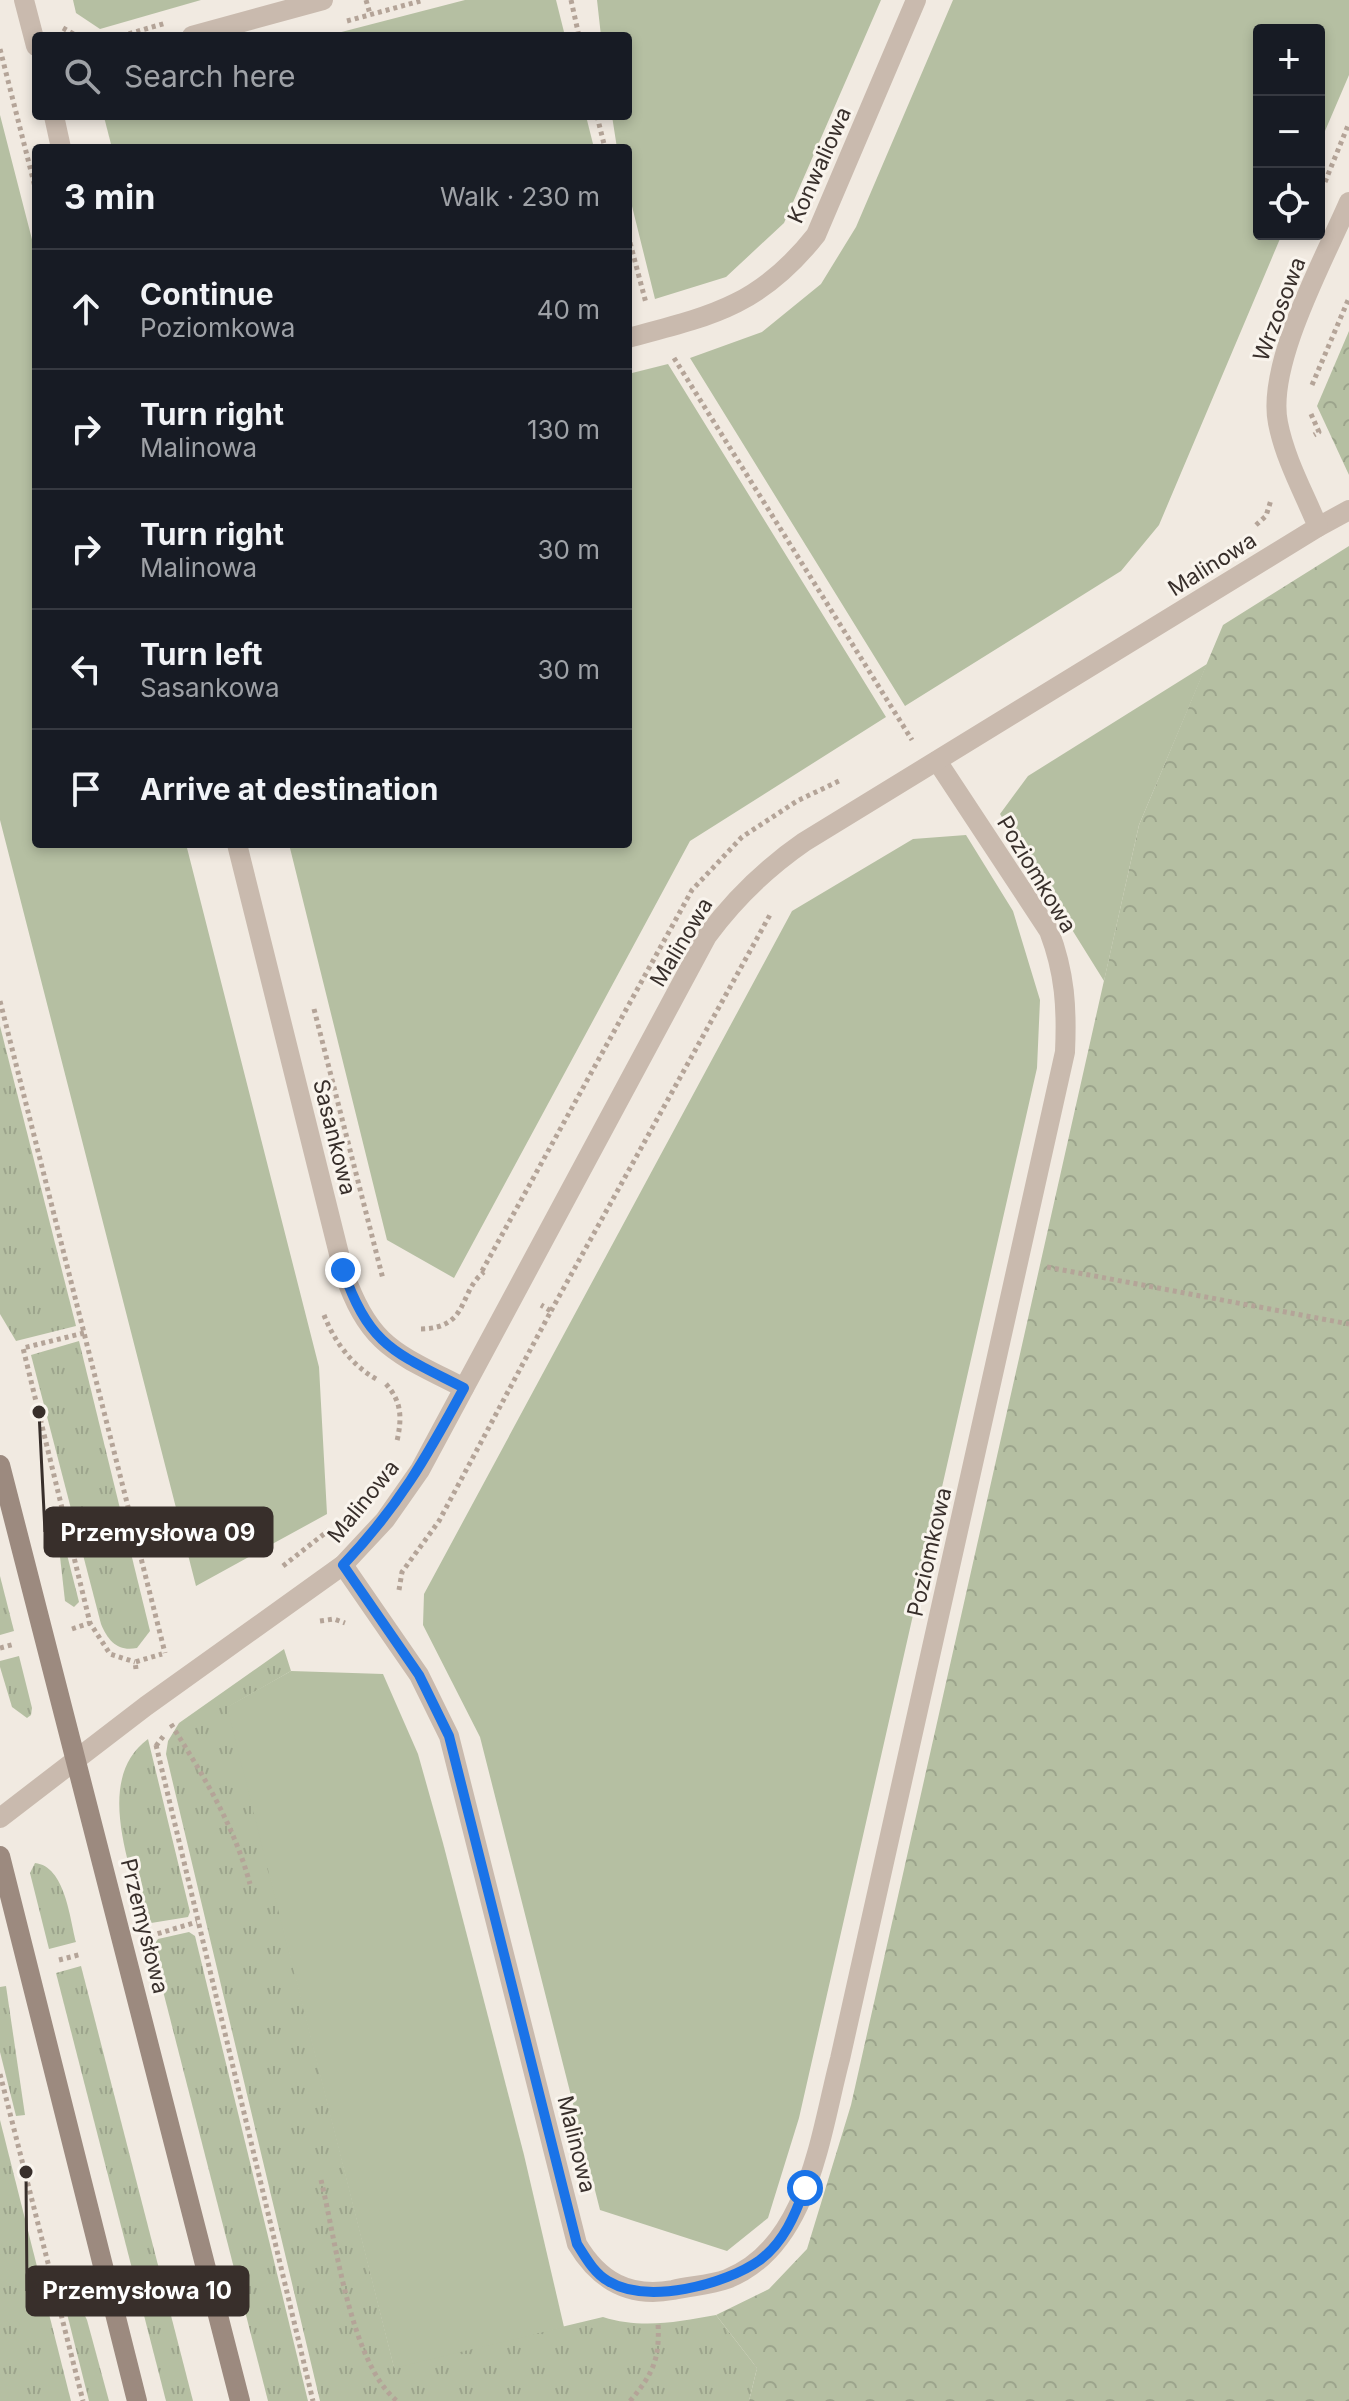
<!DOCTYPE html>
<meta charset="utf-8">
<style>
:root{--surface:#171b24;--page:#20242c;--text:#f1f3f6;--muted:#9ea1a6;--line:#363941}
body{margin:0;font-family:Inter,sans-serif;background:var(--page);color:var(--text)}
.controls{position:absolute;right:24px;top:24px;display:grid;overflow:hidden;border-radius:8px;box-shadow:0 4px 12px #0003}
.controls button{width:72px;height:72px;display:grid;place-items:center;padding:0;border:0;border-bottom:2px solid var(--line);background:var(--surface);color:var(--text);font:40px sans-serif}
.stop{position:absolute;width:24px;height:24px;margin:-18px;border:6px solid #1a73e8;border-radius:50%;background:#fff}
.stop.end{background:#1a73e8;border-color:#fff;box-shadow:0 2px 8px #0008}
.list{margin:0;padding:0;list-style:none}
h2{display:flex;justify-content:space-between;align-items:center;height:104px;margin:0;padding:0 32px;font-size:34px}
h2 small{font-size:26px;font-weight:400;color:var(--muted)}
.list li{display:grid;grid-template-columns:52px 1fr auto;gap:24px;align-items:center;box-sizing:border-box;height:120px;padding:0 32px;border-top:2px solid var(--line)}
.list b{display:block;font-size:30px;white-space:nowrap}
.list p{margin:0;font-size:26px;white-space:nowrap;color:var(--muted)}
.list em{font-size:26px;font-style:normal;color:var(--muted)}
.icon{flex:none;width:44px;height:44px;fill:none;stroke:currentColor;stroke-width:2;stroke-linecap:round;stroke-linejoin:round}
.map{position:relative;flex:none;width:1349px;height:2401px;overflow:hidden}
.search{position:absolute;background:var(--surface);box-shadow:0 4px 12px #0003;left:32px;top:32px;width:600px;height:88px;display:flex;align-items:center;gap:20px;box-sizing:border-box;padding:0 28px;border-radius:8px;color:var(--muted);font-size:30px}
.panel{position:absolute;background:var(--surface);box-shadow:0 4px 12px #0003;left:32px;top:144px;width:600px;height:704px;border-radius:8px}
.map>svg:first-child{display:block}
.grass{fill:url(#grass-tufts)}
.forest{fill:url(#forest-crowns)}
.garden{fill:#b5bfa2}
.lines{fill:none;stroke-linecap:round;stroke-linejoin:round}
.path{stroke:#b4a498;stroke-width:5;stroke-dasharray:4 4;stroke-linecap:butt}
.lane{stroke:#c9baae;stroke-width:20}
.street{stroke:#c9baae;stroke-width:20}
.secondary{stroke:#9c8a7f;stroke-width:20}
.route{stroke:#1a73e8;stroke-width:10}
.labels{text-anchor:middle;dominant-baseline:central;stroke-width:6;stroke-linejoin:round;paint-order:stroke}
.street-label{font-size:22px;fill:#382f2b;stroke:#f9f4ed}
.leader{fill:none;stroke:#382f2b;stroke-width:3}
.callout-dot{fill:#382f2b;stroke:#f9f4ed;stroke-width:3}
.callout{fill:#382f2b;stroke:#382f2b;stroke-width:3}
.callout-label{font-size:24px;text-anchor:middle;font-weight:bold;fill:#fff}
</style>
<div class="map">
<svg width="1349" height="2401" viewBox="0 0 1349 2401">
<defs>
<pattern id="grass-tufts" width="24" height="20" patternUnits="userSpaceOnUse" patternTransform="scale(2)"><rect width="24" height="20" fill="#b5bfa2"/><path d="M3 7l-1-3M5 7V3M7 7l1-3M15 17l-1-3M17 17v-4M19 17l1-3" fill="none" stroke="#9ca48c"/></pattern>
<pattern id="forest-crowns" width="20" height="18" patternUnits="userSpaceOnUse" patternTransform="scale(2)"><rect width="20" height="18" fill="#b5bfa2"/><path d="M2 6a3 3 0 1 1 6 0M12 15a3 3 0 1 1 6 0" fill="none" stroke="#9ca48c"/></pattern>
</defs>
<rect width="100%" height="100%" fill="#f1eae1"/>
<!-- grass -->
<g class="grass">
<path d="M0,1026L76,1326L16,1341L0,1314Z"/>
<path d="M79,1341L150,1631L137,1648C118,1652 108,1641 101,1624L31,1355Z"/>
<path d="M57,1530L61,1531L79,1602L74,1607L65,1601Z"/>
<path d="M0,1576L14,1631L0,1635Z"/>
<path d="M284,1649L291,1671L228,1707L394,2367L603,2317C641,2329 678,2322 716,2315L757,2368L749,2401H320L166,1754L168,1741L179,1723Z"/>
<path d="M19,1656L32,1708L31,1715L27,1718L12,1707L0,1667V1661Z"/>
<path d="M148,1739L190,1912L188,1917L145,1924C133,1871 92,1780 148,1739Z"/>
<path d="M35,1863C65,1866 70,1919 76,1942L49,1949L30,1873Z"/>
<path d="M189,1932L195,1936L308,2401H268L152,1948L158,1939Z"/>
<path d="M81,1966L193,2401H166L56,1973Z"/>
<path d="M6,1986L25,2115L16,2116L0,2052V1987Z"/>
<path d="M0,2120L71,2401H0Z"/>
<path d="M62,2268L87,2320L109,2401H89L56,2270Z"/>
</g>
<!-- forest -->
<g class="forest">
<path d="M1349,331V475L1317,406Z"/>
<path d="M1349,546V2401H749L757,2368L716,2315L769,2289L807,2249L851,2105L1139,825L1223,625Z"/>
</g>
<!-- garden -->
<g class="garden">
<path d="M73,0H201L100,29L76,13Z"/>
<path d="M465,0H556L565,36H326Z"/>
<path d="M597,0H881L784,223L726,277L655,299L628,190V148H617L612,116H628V36H601Z"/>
<path d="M953,0H1349V75L1319,145V30H1259V234H1282L1159,525L1121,571L905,706L690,358L762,332L821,284L856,227Z"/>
<path d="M0,115L36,255V844H186L319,1367L327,1514L196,1586L0,820Z"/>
<path d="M586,116L594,148H112L104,117Z"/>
<path d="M668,364L886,717L690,841L454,1278L387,1240L289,844H628V374Z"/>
<path d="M1207,664L1139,825L1104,981L1000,814L1028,776Z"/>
<path d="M966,835L1013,911L1040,1000L1037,1068L799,2118L768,2218L727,2251L600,2210L480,1737L423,1625L424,1594L792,911L913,839Z"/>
<path d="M291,1671L383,1674L418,1754L443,1843L524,2155L564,2327L394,2368L227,1707Z"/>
</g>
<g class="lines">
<!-- path -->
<g class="path">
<path d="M366,0L370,14"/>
<path d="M571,0L579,36"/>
<path d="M347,21L424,0"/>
<path d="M63,28L77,36"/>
<path d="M121,36L166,23"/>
<path d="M0,49L36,191"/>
<path d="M597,116L605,148"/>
<path d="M1325,182L1349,123"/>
<path d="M628,235L646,303"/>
<path d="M674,358L912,740"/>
<path d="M1312,385L1349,298"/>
<path d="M1311,414L1319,432L1314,435"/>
<path d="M1256,525L1266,516L1271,500"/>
<path d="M0,1001L165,1653"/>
<path d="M314,1009L383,1279"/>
<path d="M1047,1267L1349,1324"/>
<path d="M482,1271L692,890L742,837L797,801L839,781"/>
<path d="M551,1311L771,913"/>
<path d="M324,1315C334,1341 352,1366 378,1380"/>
<path d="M421,1329C470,1328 458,1292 484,1272"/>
<path d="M84,1333L23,1348L90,1623L110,1654L135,1662"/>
<path d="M386,1384C402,1402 402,1418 397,1441"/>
<path d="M283,1566L329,1530"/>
<path d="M399,1590L402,1572L439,1521L551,1311L541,1305"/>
<path d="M320,1621L334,1619L345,1623"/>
<path d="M72,1629L90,1623"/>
<path d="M0,1648L15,1644"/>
<path d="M136,1669L135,1662L162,1654"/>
<path d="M171,1724C203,1775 234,1825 250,1884"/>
<path d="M156,1745L313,2401"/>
<path d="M156,1746L165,1734"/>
<path d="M150,1936L197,1922"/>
<path d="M59,1960L82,1954"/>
<path d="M0,2074L83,2401"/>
<path d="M321,2180C336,2241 350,2362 397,2401"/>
<path d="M630,2401C653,2374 660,2359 658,2323"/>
</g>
<!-- lane -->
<path class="lane" d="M1318,527L1349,510"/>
<!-- street -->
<g class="street">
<path d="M24,0L36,46"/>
<path d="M192,36L323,0"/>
<path d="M54,116L61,148"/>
<path d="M628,338C711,316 760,306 816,235L916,0"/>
<path d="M237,844L343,1270C369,1347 396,1353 464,1388"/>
<path d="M343,1565L419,1675L449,1736L577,2244C599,2281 629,2298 673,2290C690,2286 711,2285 727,2279C809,2247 820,2134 840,2059L1065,1052C1067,1008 1065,973 1049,931L937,761"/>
<path d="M0,1818L146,1706L343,1565L385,1520L420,1470L707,936C735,898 765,869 804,842L1318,527C1304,493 1285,459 1278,423C1266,364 1325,258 1349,202"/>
</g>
<!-- secondary -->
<g class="secondary">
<path d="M0,1465L240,2401"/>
<path d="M0,1856L137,2401"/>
</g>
</g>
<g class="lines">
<!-- route -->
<path class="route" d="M343,1270C369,1347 396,1353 464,1388C426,1458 399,1506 343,1565L419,1675L449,1736L577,2244C586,2258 594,2273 608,2281C647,2305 725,2285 760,2260C784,2242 795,2215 805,2188"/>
</g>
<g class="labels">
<!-- street labels -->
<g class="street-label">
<text transform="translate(819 165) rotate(-66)">Konwaliowa</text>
<text transform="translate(1279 309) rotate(-69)">Wrzosowa</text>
<text transform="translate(1212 564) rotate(-32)">Malinowa</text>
<text transform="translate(1037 874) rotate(59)">Poziomkowa</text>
<text transform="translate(681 942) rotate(-59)">Malinowa</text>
<text transform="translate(335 1137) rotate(76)">Sasankowa</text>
<text transform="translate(363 1501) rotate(-51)">Malinowa</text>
<text transform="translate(929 1552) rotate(-77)">Poziomkowa</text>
<text transform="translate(145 1926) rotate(76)">Przemysłowa</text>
<text transform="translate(577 2144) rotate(76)">Malinowa</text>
</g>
</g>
<!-- callouts -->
<path class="leader" d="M39 1412L45 1532M26 2172L27 2291"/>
<g class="callout-dot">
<circle cx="39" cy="1412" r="8"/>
<circle cx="26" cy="2172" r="8"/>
</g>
<g class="callout">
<rect x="45" y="1508" width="227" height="48" rx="8"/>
<rect x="27" y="2267" width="221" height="48" rx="8"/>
</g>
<g class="callout-label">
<text x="158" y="1541">Przemysłowa 09</text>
<text x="137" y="2299">Przemysłowa 10</text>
</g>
</svg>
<div class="controls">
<button>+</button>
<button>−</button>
<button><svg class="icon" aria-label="locate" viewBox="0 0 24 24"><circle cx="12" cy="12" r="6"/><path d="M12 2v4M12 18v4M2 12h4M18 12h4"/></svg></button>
</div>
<div class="stop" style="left:805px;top:2188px"></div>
<div class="stop end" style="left:343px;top:1270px"></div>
<div class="search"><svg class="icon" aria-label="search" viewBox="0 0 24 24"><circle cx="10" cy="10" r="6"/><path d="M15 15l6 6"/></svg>Search here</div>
<section class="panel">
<h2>3 min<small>Walk · 230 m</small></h2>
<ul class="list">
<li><svg class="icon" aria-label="ahead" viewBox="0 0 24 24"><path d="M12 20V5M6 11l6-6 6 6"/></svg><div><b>Continue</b><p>Poziomkowa</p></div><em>40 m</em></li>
<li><svg class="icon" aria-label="right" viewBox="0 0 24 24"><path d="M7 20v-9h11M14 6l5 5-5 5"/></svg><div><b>Turn right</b><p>Malinowa</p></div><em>130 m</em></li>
<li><svg class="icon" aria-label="right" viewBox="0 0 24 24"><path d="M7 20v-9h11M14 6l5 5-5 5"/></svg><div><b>Turn right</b><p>Malinowa</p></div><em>30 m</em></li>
<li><svg class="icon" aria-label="left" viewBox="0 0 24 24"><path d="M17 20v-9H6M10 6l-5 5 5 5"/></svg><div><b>Turn left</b><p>Sasankowa</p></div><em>30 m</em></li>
<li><svg class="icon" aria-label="arrive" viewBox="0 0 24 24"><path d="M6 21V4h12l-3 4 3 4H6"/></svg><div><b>Arrive at destination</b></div></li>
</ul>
</section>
</div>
